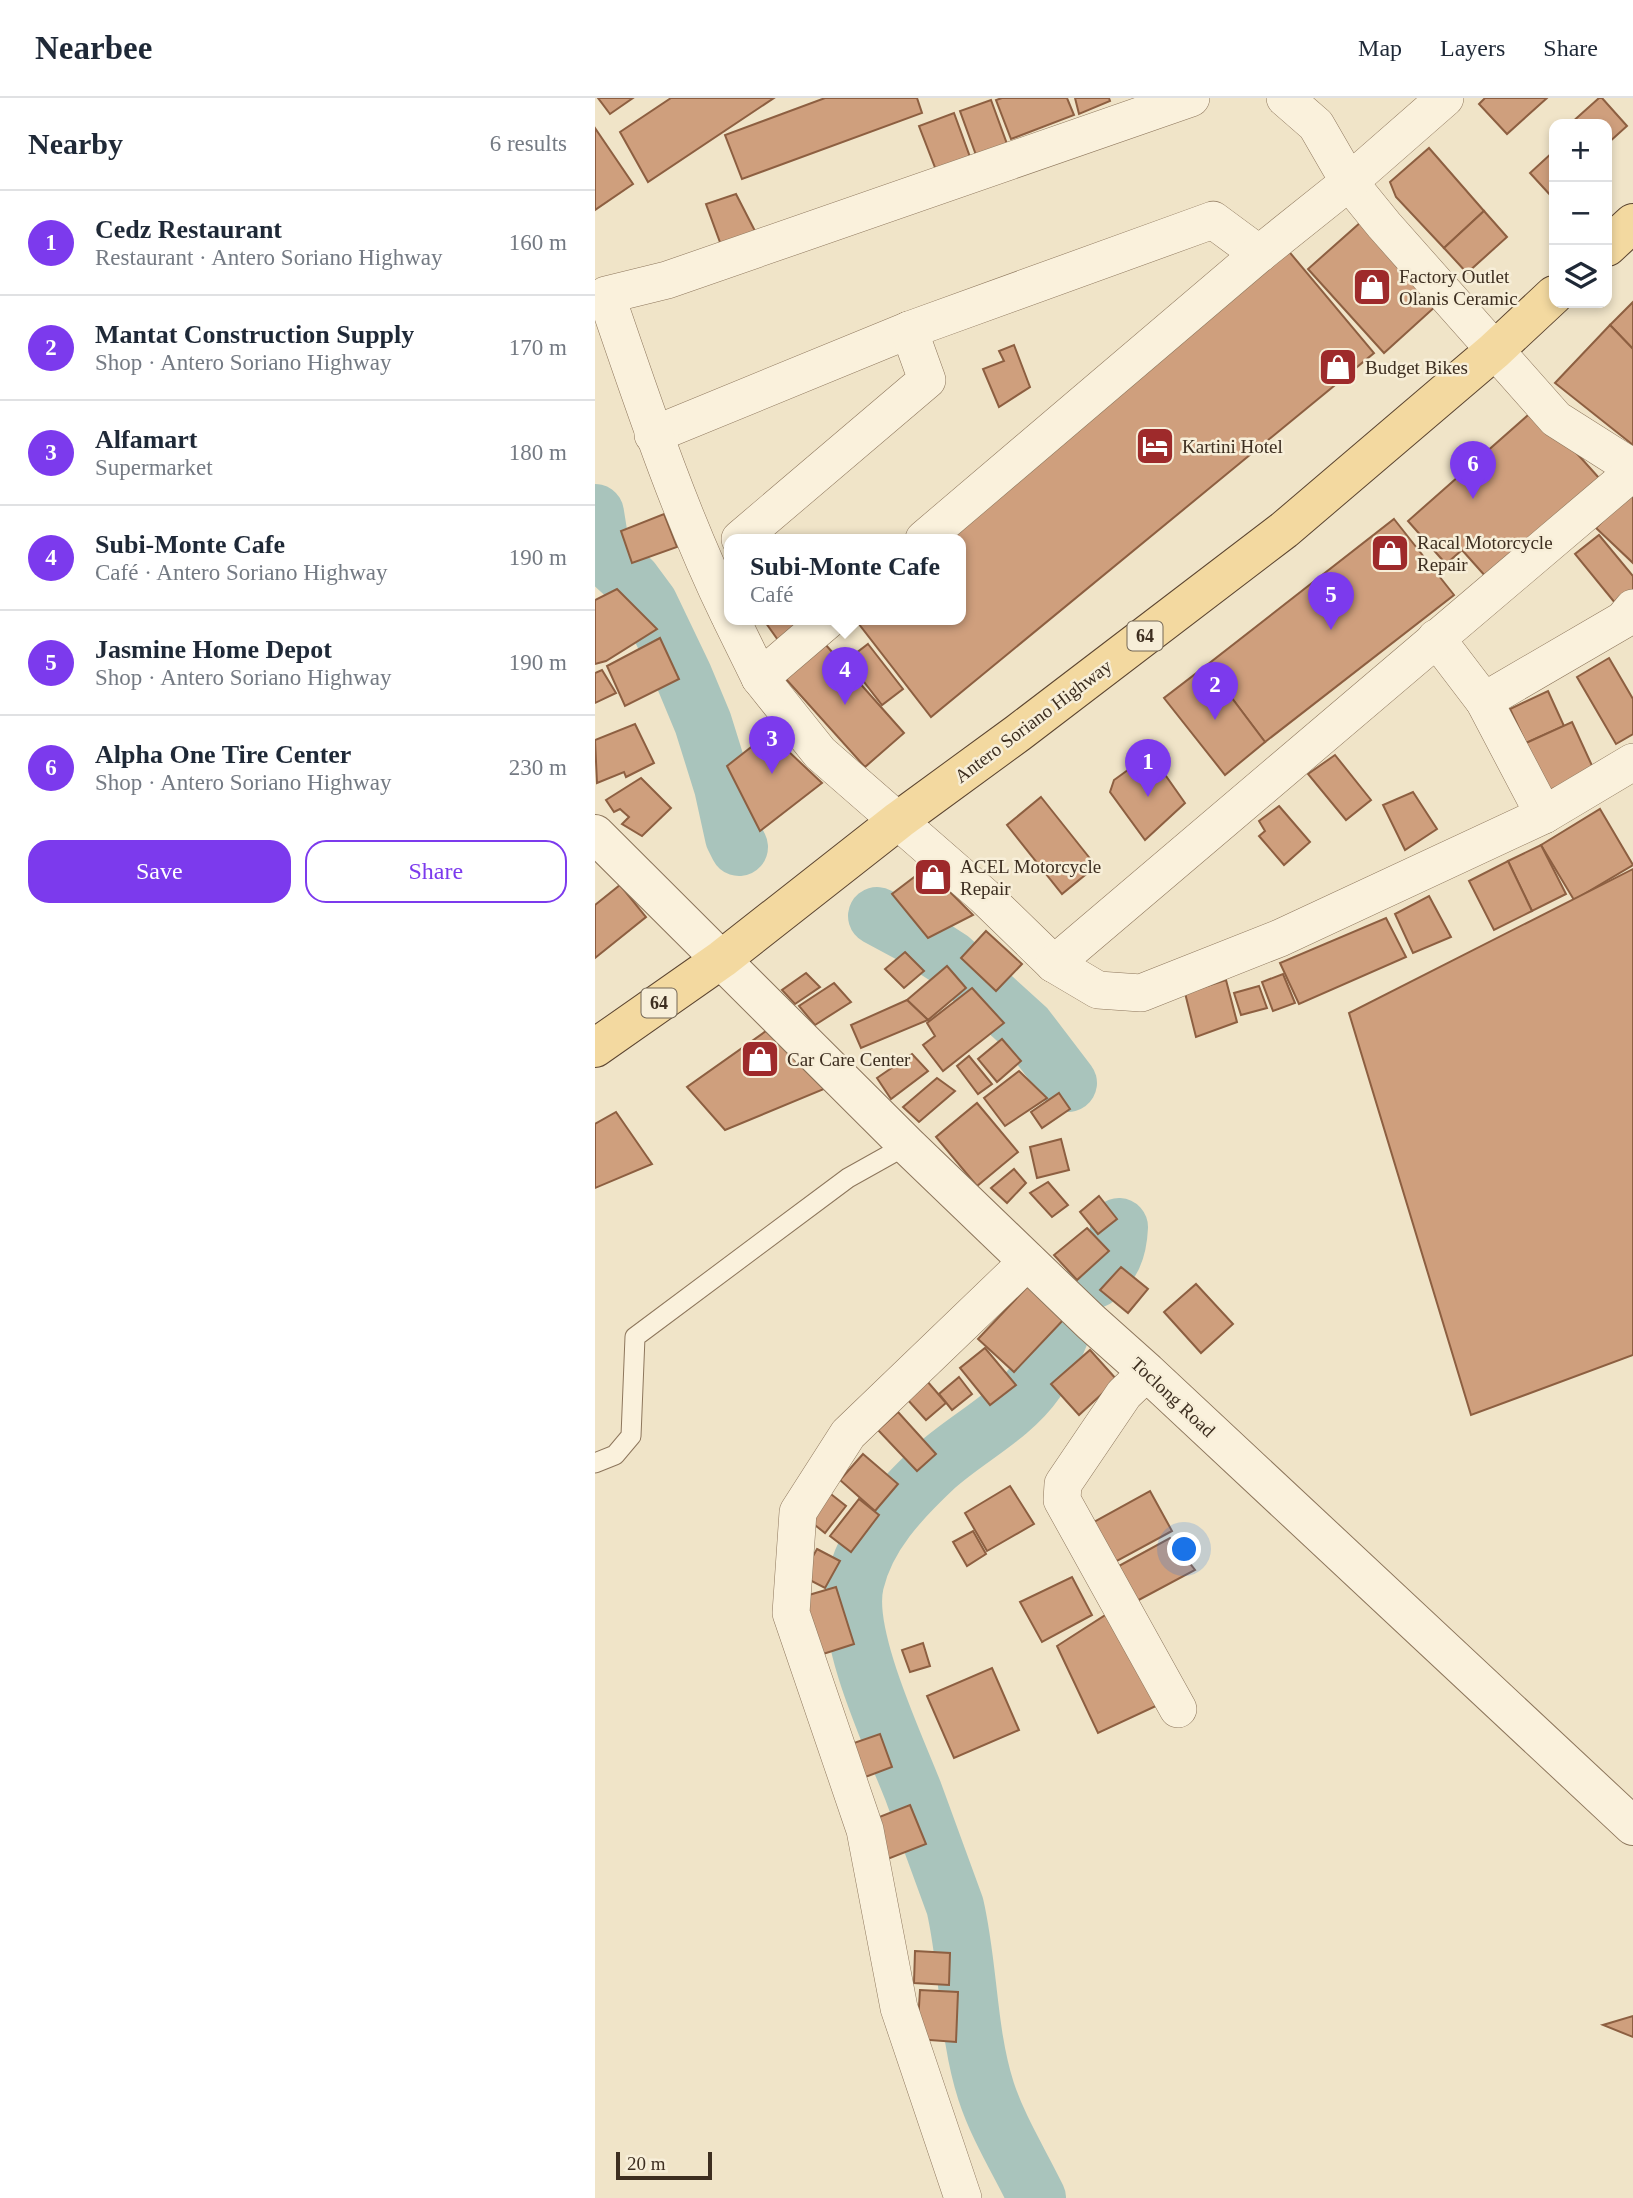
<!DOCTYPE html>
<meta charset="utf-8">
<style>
:root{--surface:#fff;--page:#f6f6f7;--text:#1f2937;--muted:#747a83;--line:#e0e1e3;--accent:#7c3aed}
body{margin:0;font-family:Georgia,serif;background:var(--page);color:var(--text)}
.controls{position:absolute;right:21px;top:21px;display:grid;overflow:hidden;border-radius:14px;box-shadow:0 4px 10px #0003}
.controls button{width:63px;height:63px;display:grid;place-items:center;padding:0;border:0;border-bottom:2px solid var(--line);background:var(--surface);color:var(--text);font:35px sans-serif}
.scale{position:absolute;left:21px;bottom:18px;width:96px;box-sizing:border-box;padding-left:7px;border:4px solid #3d2e20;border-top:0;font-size:19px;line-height:24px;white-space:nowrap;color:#3d2e20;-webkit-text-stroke:5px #f7eed8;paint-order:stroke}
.you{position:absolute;left:590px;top:1452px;width:24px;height:24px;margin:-18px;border:5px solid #fff;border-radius:50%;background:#1a73e8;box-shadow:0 0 0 10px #1a73e833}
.badge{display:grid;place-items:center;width:46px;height:46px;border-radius:50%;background:var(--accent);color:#fff;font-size:23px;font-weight:700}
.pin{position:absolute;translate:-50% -58px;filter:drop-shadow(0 2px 4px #0008)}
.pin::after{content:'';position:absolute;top:37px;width:24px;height:21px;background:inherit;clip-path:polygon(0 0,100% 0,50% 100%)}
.popup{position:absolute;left:129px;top:436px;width:242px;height:91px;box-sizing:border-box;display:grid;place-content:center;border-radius:14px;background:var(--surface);filter:drop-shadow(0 2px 5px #0005);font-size:23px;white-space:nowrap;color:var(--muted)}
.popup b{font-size:26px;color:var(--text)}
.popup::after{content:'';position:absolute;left:50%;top:100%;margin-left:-14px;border:14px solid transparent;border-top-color:var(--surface)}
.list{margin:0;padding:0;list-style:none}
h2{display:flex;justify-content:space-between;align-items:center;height:91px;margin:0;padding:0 28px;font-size:30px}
h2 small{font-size:23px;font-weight:400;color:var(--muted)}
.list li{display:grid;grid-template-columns:46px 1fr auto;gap:21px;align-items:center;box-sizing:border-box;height:105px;padding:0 28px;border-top:2px solid var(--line)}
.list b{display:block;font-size:26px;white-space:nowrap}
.list p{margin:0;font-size:23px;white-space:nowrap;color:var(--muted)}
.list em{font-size:23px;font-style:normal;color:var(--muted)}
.actions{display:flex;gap:14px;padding:21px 28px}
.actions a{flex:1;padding:16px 0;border:2px solid var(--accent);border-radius:21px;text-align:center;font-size:24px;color:var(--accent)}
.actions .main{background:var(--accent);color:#fff}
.icon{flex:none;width:38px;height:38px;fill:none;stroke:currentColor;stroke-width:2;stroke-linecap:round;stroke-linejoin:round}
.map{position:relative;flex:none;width:1038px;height:2100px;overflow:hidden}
header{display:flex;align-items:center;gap:42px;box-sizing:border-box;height:98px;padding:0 35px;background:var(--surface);border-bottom:2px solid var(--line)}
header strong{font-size:33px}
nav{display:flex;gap:38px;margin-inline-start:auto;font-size:24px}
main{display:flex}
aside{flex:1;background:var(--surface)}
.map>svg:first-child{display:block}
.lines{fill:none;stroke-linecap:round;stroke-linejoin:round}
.river{stroke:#a9c4bc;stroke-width:58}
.building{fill:#cf9f7d;stroke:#8d5f41;stroke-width:2}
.service-casing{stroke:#8d765c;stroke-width:21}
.minor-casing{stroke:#8d765c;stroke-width:38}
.tertiary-casing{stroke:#8d765c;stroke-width:40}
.primary-casing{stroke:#5b4430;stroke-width:40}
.service{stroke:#faf1dc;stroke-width:19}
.minor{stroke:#faf1dc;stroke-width:37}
.tertiary{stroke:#faf1dc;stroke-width:38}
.primary{stroke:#f3d9a0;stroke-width:38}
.labels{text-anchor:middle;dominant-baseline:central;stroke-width:5;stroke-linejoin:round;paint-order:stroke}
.shield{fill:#f7eed8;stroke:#756857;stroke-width:2}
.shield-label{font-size:18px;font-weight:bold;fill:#3d2e20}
.poi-label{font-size:19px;fill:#3d2e20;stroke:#f7eed8;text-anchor:start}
.street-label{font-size:19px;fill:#3d2e20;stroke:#f7eed8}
</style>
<header>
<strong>Nearbee</strong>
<nav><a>Map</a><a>Layers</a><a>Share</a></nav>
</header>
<main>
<aside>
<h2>Nearby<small>6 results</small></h2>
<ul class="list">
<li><span class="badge">1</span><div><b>Cedz Restaurant</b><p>Restaurant · Antero Soriano Highway</p></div><em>160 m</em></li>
<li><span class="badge">2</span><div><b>Mantat Construction Supply</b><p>Shop · Antero Soriano Highway</p></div><em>170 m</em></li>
<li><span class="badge">3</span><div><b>Alfamart</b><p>Supermarket</p></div><em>180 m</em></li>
<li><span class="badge">4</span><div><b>Subi-Monte Cafe</b><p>Café · Antero Soriano Highway</p></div><em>190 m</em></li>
<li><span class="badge">5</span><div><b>Jasmine Home Depot</b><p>Shop · Antero Soriano Highway</p></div><em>190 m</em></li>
<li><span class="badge">6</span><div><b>Alpha One Tire Center</b><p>Shop · Antero Soriano Highway</p></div><em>230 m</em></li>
</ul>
<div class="actions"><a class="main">Save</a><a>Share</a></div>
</aside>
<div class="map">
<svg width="1038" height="2100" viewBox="0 0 1038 2100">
<rect width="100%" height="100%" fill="#f0e4c8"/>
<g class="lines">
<!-- river -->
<g class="river">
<path d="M0,415L4,440L15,463L37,483L54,506L88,577L108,625L128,689L139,739L144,749"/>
<path d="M282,818L321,839L355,861L431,930L473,985"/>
<path d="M500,1181C517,1166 523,1152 524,1129"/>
<path d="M442,2100C425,2065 403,2030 391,1993C372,1934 374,1868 360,1808C346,1769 332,1731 318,1693C298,1642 248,1537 260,1485C271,1437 306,1401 340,1369C372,1340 416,1319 441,1283C455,1263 464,1239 473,1216"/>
</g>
</g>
<!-- building -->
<g class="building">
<path d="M3,0H38L15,16Z"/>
<path d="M76,0H179L53,84L25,34Z"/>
<path d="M230,0H322L327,15L147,81L130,37Z"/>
<path d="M407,0H472L479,17L416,41L401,2Z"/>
<path d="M480,0H514L515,3L484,16Z"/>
<path d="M890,0H952L912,36L884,6Z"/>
<path d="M1004,0H1007L1032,28L1012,46V26H975Z"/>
<path d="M396,2L412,46L381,57L365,13Z"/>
<path d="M359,15L375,59L341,72L324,28Z"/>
<path d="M0,30L38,86L0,112Z"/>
<path d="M834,50L889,113L849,150L801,99L795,84Z"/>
<path d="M959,53V97L957,99L935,75Z"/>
<path d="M141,96L161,135L126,147L111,106Z"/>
<path d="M889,113L912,139L872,175L849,150Z"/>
<path d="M766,124L842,207L789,255L713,171Z"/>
<path d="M691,150L779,255L336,619L260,521H366V441H342Z"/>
<path d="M1038,204V251L1015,227Z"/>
<path d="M1015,227L1038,251V347L960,285Z"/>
<path d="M419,247L435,289L404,309L388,271L409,263L404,253Z"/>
<path d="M941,310L1004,380L892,480L867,452L851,466L813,423Z"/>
<path d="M1038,391V465L1001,430Z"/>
<path d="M69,416L82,449L37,465L26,433Z"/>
<path d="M799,421L859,497L670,644L612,567Z"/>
<path d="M1004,437L1038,478V500L1025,511L980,456Z"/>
<path d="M22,491L62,531L11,563L0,566V502Z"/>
<path d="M168,521H209L183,542Z"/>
<path d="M65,540L84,581L30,608L12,568Z"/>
<path d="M230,546L309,635L270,669L190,580Z"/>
<path d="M273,546L308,591L287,607L252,562Z"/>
<path d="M1014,560L1038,601V636L1021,646L982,579Z"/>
<path d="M612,567L670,644L630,677L569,600Z"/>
<path d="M7,572L21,595L0,605V575Z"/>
<path d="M953,593L969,628L931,645L915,611Z"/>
<path d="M977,624L999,672L953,693L931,645Z"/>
<path d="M40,626L59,665L31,679L29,674L2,685L0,642Z"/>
<path d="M174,635L227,685L165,733L132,668Z"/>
<path d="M740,657L776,702L751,722L713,676Z"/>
<path d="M544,664L556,678L566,671L590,705L550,742L515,694L519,682Z"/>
<path d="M46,680L76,710L47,738L27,726L34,719L25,711L19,714L11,702Z"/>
<path d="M818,694L842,731L810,752L788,707Z"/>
<path d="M446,699L501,768L467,796L412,727Z"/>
<path d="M684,708L715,744L689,767L664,738L670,733L664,723Z"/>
<path d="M1005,711L1038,767L979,802L946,747Z"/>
<path d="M946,747L971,796L937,813L913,763Z"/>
<path d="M913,763L937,813L899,832L874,783Z"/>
<path d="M331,770L378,817L333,840L297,796Z"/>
<path d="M1038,771V1257L876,1317L754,915Z"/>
<path d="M25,787L51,819L0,860V807Z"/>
<path d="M834,798L856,839L818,855L800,816Z"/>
<path d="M791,820L811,859L704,906L685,865Z"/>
<path d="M391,833L427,866L401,893L366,860Z"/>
<path d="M310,854L329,873L309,890L290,871Z"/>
<path d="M352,868L371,890L333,922L312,902Z"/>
<path d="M211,875L225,889L200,906L187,892Z"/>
<path d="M688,876L700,905L678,913L667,884Z"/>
<path d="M631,882L642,924L601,939L590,895Z"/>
<path d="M239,885L256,904L220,927L204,908Z"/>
<path d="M664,888L672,910L646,917L639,895Z"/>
<path d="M377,890L409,925L348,973L328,947L340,938L332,925Z"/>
<path d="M312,902L333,922L266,950L256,927Z"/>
<path d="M171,933L229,991L130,1032L92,989Z"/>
<path d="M407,941L426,963L402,984L383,961Z"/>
<path d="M317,956L333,973L296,1001L282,980Z"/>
<path d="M374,958L397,986L383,996L362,968Z"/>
<path d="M424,973L452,1000L410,1028L389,1000Z"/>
<path d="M342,980L360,993L324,1024L308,1009Z"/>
<path d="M464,995L475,1011L447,1030L436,1014Z"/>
<path d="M382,1005L423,1054L382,1088L341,1039Z"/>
<path d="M21,1014L57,1066L0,1090V1026Z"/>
<path d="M466,1041L474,1072L442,1080L435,1049Z"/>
<path d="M419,1071L431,1085L412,1105L396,1090Z"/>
<path d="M453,1084L473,1107L457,1119L435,1095Z"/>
<path d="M504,1098L522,1121L503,1136L485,1114Z"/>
<path d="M492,1130L514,1153L482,1182L459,1157Z"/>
<path d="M526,1169L553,1191L533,1215L505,1192Z"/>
<path d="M435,1186L471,1219L419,1274L383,1241Z"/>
<path d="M601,1186L638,1226L606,1255L569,1214Z"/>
<path d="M390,1250L421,1287L395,1307L365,1270Z"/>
<path d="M495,1252L522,1282L484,1317L456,1286Z"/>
<path d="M364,1279L377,1296L357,1312L344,1296Z"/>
<path d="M332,1283L351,1305L331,1322L312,1301Z"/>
<path d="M303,1314L341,1356L322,1373L283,1332Z"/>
<path d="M268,1356L303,1386L280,1413L245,1382Z"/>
<path d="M415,1388L439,1426L392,1453L370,1415Z"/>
<path d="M232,1393L251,1408L230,1435L211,1420Z"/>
<path d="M555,1393L577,1433L509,1470L488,1430Z"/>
<path d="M264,1401L284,1417L256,1454L235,1438Z"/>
<path d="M378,1433L391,1456L372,1468L358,1444Z"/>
<path d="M575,1440L600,1472L538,1505L522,1469Z"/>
<path d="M222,1451L245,1463L230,1490L207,1478Z"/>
<path d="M477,1479L497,1517L447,1544L425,1504Z"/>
<path d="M241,1489L259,1546L225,1557L207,1499Z"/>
<path d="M512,1516L563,1607L503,1635L462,1548Z"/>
<path d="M328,1545L335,1568L315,1574L307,1552Z"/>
<path d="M397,1570L424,1632L359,1660L332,1598Z"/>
<path d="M285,1636L297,1669L265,1681L253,1647Z"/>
<path d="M315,1707L331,1746L290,1762L274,1723Z"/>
<path d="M320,1853L355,1855L354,1887L319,1885Z"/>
<path d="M325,1892L363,1894L361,1944L322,1941Z"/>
<path d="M1038,1918V1939L1008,1927Z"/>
</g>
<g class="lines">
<!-- service casing -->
<g class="service-casing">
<path id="service" d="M0,1365L20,1357L36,1338L40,1239L253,1080L312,1047"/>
</g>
<!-- minor casing -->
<g class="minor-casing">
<g id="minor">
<path d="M690,0L721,27L754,84L789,127L961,321L1038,370"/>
<path d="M58,337L314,232L618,122L664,156"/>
<path d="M145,441L332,282L314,232"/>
<path d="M329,441L664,156L754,84L850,0"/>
<path d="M134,517C84,414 48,305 11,197L72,182L596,0"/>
<path d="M136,521L165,580L225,655L389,798L459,866L503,892L546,895L685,840L949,717L1038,664"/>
<path d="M841,540L889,603L949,717"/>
<path d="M165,580L234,521"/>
<path d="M889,603L1028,522L1038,510"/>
<path d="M459,866L1038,374"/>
<path d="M552,1274L529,1296L468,1386L467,1402L583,1611"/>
<path d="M368,2100L304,1910L270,1732L196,1515L203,1414L253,1336L433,1163"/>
</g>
</g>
<!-- tertiary casing -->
<g class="tertiary-casing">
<path id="tertiary" d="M0,736L312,1047L496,1224L552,1274L1038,1728"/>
</g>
<!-- primary casing -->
<g class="primary-casing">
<g id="primary">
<path d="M1012,149L1038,125"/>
<path d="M0,950L127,861L304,722L423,635L689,432L899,253L959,197"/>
</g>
</g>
<!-- service -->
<use href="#service" class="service"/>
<!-- minor -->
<use href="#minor" class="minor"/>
<!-- tertiary -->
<use href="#tertiary" class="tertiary"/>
<!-- primary -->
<use href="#primary" class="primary"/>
</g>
<!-- icons -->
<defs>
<g id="shop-square" transform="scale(2.0125)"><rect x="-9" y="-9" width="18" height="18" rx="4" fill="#9e2a2b" stroke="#f7eed8"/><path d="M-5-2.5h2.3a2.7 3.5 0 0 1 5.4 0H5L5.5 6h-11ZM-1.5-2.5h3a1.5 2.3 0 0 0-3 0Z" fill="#fff"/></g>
<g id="hotel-square" transform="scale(2.0125)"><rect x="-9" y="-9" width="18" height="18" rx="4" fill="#9e2a2b" stroke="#f7eed8"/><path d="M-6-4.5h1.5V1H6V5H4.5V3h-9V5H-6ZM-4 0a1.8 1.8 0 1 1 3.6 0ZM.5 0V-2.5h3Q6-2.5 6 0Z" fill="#fff"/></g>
</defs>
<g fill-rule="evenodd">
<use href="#shop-square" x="777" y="189"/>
<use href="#shop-square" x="743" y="269"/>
<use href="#hotel-square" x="560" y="348"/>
<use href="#shop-square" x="795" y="455"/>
<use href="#shop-square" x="338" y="779"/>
<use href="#shop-square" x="165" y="961"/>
</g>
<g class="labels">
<!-- shield labels -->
<g class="shield">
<rect x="532.5" y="523.5" width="35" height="29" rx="5"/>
<rect x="46.5" y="890.5" width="35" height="29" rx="5"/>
</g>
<g class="shield-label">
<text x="550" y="538">64</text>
<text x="64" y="905">64</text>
</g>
<!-- poi labels -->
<g class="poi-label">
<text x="804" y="178">Factory Outlet<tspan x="804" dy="22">Olanis Ceramic</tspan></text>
<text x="770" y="269">Budget Bikes</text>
<text x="587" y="348">Kartini Hotel</text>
<text x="822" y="444">Racal Motorcycle<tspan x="822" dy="22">Repair</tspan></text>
<text x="365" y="768">ACEL Motorcycle<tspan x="365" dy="22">Repair</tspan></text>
<text x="192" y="961">Car Care Center</text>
</g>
<!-- street labels -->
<g class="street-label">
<text transform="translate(438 623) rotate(-37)">Antero Soriano Highway</text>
<text transform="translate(578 1299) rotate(43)">Toclong Road</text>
</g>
</g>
</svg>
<div class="controls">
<button>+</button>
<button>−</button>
<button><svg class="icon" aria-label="layers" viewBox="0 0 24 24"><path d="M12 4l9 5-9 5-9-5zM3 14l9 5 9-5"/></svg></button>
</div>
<div class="scale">20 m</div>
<div class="you"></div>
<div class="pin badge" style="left:553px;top:699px">1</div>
<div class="pin badge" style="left:620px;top:622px">2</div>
<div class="pin badge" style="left:177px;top:676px">3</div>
<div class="pin badge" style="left:250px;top:607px">4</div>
<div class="popup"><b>Subi-Monte Cafe</b>Café</div>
<div class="pin badge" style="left:736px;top:532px">5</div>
<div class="pin badge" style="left:878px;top:401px">6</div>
</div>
</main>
